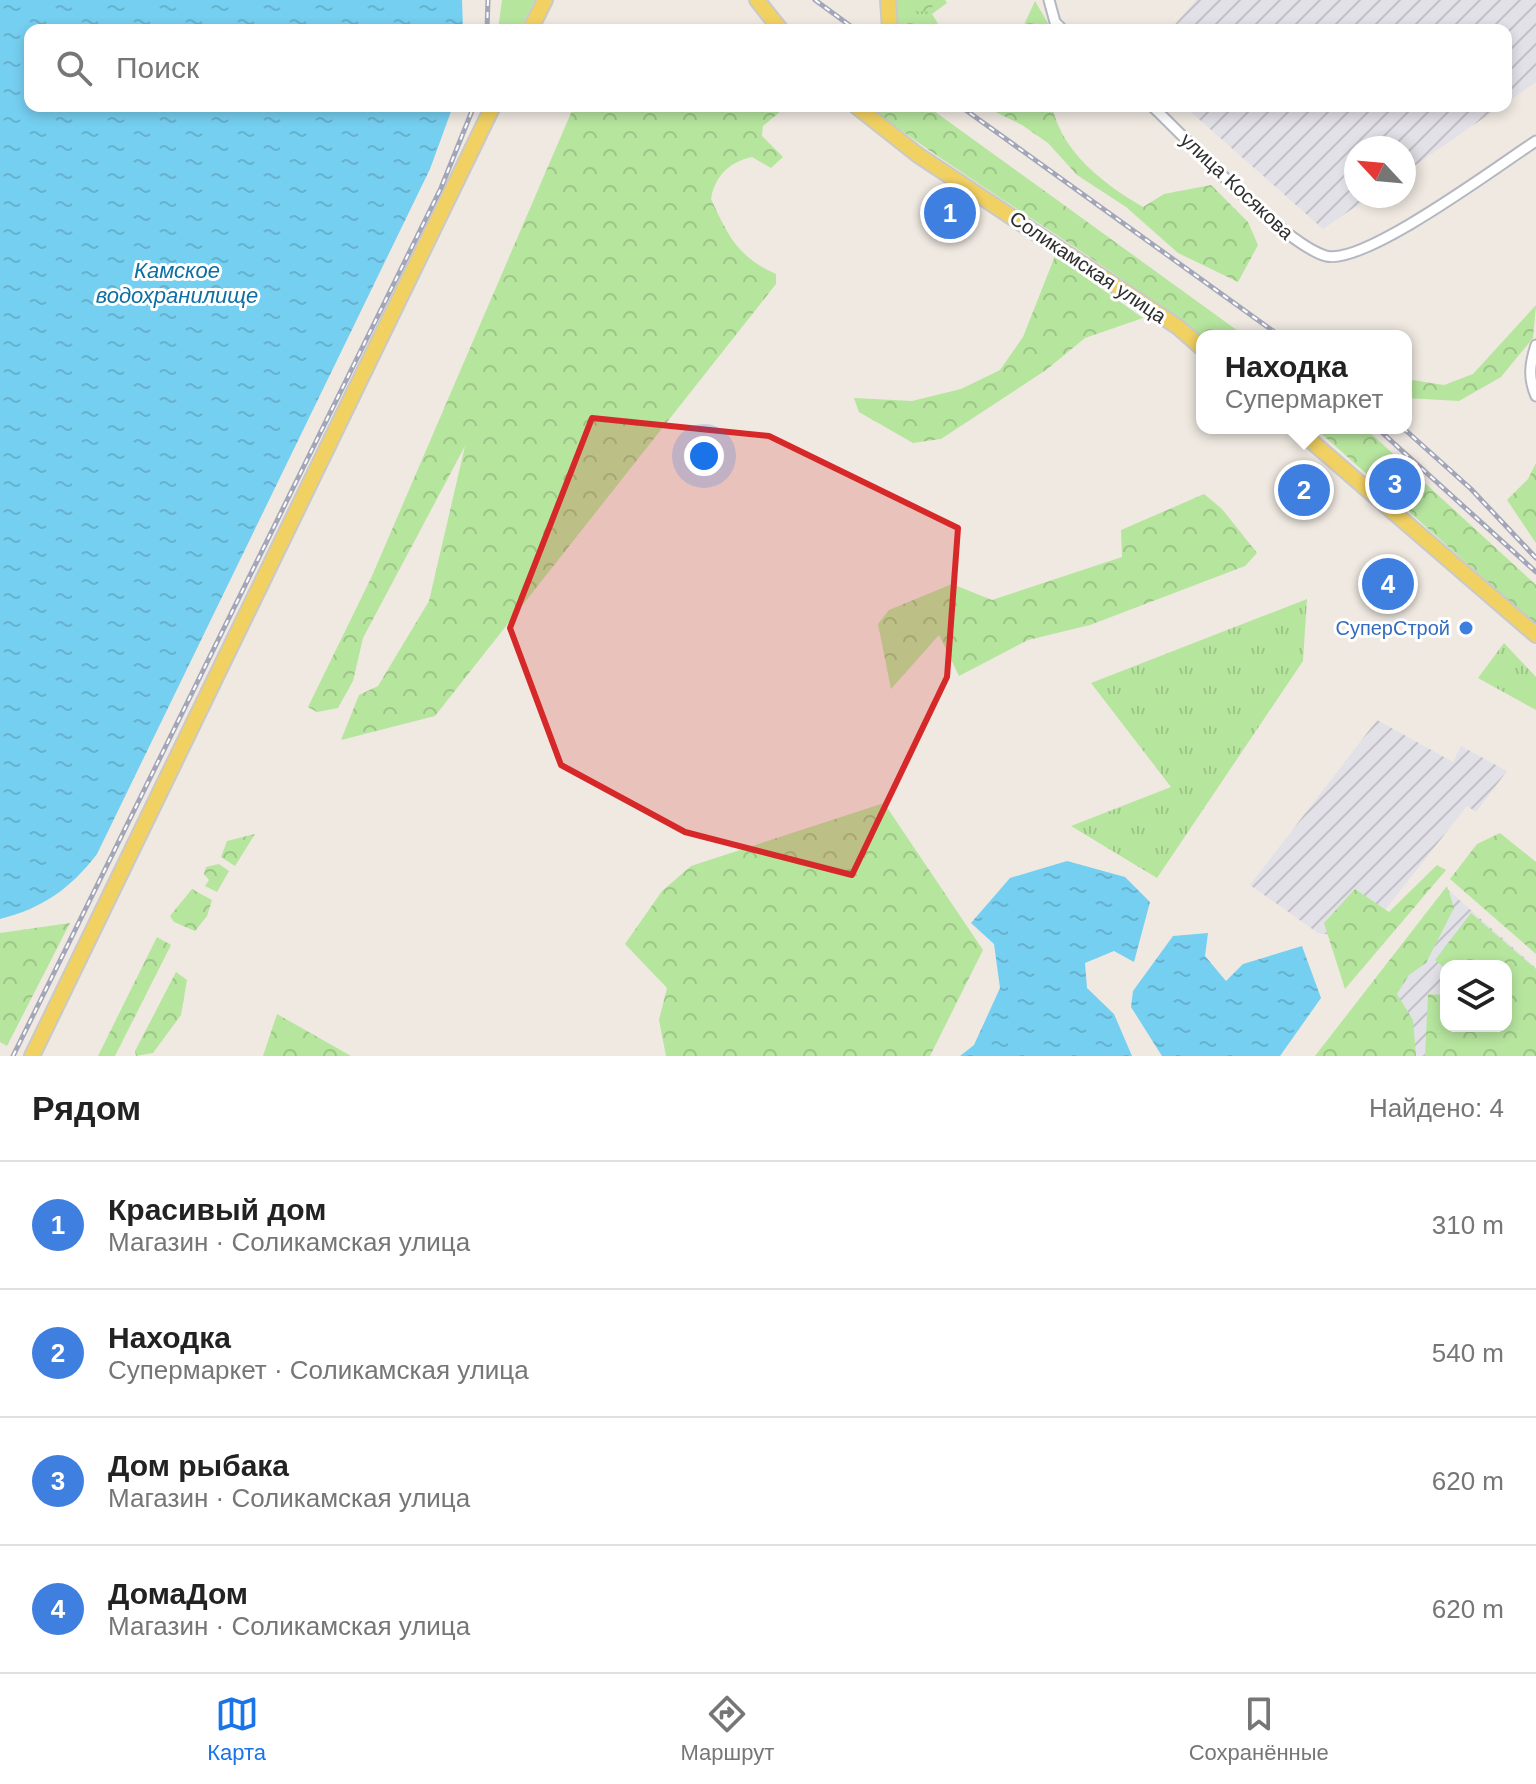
<!DOCTYPE html>
<html lang="ru">
<meta charset="utf-8">
<style>
:root{--surface:#fff;--page:#f2f2f2;--text:#222;--muted:#767676;--line:#e0e0e0;--accent:#1a73e8}
body{margin:0;font-family:Arial,sans-serif;background:var(--page);color:var(--text)}
.controls{position:absolute;right:24px;bottom:24px;display:grid;overflow:hidden;border-radius:16px;box-shadow:0 4px 12px #0003}
.controls button{width:72px;height:72px;display:grid;place-items:center;padding:0;border:0;border-bottom:2px solid var(--line);background:var(--surface);color:var(--text);font:40px sans-serif}
.compass{position:absolute;left:1344px;top:136px;width:72px;height:72px;border-radius:50%;background:var(--surface);box-shadow:0 4px 12px #0003;rotate:296deg}
.you{position:absolute;left:704px;top:456px;width:28px;height:28px;margin:-20px;border:6px solid #fff;border-radius:50%;background:#1a73e8;box-shadow:0 0 0 12px #1a73e833}
.badge{display:grid;place-items:center;width:52px;height:52px;border-radius:50%;background:var(--accent);color:#fff;font-size:26px;font-weight:700}
.pin{position:absolute;translate:-50% -50%;border:4px solid #fff;box-shadow:0 2px 8px #0006}
.popup{position:absolute;left:1196px;top:330px;width:216px;height:104px;box-sizing:border-box;display:grid;place-content:center;border-radius:16px;background:var(--surface);filter:drop-shadow(0 2px 6px #0005);font-size:26px;white-space:nowrap;color:var(--muted)}
.popup b{font-size:30px;color:var(--text)}
.popup::after{content:'';position:absolute;left:50%;top:100%;margin-left:-16px;border:16px solid transparent;border-top-color:var(--surface)}
.list{margin:0;padding:0;list-style:none}
h2{display:flex;justify-content:space-between;align-items:center;height:104px;margin:0;padding:0 32px;font-size:34px}
h2 small{font-size:26px;font-weight:400;color:var(--muted)}
.list li{display:grid;grid-template-columns:52px 1fr auto;gap:24px;align-items:center;box-sizing:border-box;height:128px;padding:0 32px;border-top:2px solid var(--line)}
.list b{display:block;font-size:30px;white-space:nowrap}
.list p{margin:0;font-size:26px;white-space:nowrap;color:var(--muted)}
.list em{font-size:26px;font-style:normal;color:var(--muted)}
.icon{flex:none;width:44px;height:44px;fill:none;stroke:currentColor;stroke-width:2;stroke-linecap:round;stroke-linejoin:round}
.map{position:relative;flex:none;width:1536px;height:1056px;overflow:hidden}
.search{position:absolute;background:var(--surface);box-shadow:0 4px 12px #0003;left:24px;right:24px;top:24px;height:88px;display:flex;align-items:center;gap:20px;box-sizing:border-box;padding:0 28px;border-radius:16px;color:var(--muted);font-size:30px}
.sheet{height:616px;background:var(--surface)}
nav{display:flex;justify-content:space-around;align-items:center;box-sizing:border-box;height:112px;border-top:2px solid var(--line);background:var(--surface);font-size:22px;color:var(--muted)}
nav a{display:grid;justify-items:center;gap:4px}
nav .on{color:var(--accent)}
.map>svg:first-child{display:block}
.industrial{fill:url(#industrial-furrows);fill-rule:evenodd}
.grass{fill:url(#grass-tufts)}
.forest{fill:url(#forest-crowns)}
.park{fill:#b6e59e}
.water{fill:url(#water-ripples)}
.lines{fill:none;stroke-linecap:round;stroke-linejoin:round}
.minor-casing{stroke:#b4b7c1;stroke-width:13}
.primary-casing{stroke:#c9c9c9;stroke-width:18}
.minor{stroke:#fff;stroke-width:9}
.primary{stroke:#f2d163;stroke-width:14}
.rail-casing{stroke:#a3a6b8;stroke-width:5}
.rail{stroke:#fff;stroke-width:2;stroke-dasharray:6;stroke-linecap:butt}
.marked{fill:#d62828;fill-opacity:0.2;stroke:#d62828;stroke-width:6;stroke-linejoin:round}
.shop-dot{fill:#3f7fe0;stroke:#fff;stroke-width:3}
.labels{text-anchor:middle;dominant-baseline:central;stroke-width:6;stroke-linejoin:round;paint-order:stroke}
.street-label{font-size:20px;fill:#2e2e2e;stroke:#fff}
.shop-label{font-size:20px;fill:#366cbe;stroke:#fff;text-anchor:end}
.water-label{font-size:22px;font-style:italic;fill:#0d6fa3;stroke:#fff}
</style>
<div class="map">
<svg width="1536" height="1056" viewBox="0 0 1536 1056">
<defs>
<pattern id="industrial-furrows" width="10" height="10" patternUnits="userSpaceOnUse" patternTransform="scale(2)"><rect width="10" height="10" fill="#e3e1e8"/><path d="M-1 1l2-2M0 10L10 0M9 11l2-2" fill="none" stroke="#c3c1c7"/></pattern>
<pattern id="grass-tufts" width="24" height="20" patternUnits="userSpaceOnUse" patternTransform="scale(2)"><rect width="24" height="20" fill="#b6e59e"/><path d="M3 7l-1-3M5 7V3M7 7l1-3M15 17l-1-3M17 17v-4M19 17l1-3" fill="none" stroke="#9dc588"/></pattern>
<pattern id="forest-crowns" width="20" height="18" patternUnits="userSpaceOnUse" patternTransform="scale(2)"><rect width="20" height="18" fill="#b6e59e"/><path d="M2 6a3 3 0 1 1 6 0M12 15a3 3 0 1 1 6 0" fill="none" stroke="#9dc588"/></pattern>
<pattern id="water-ripples" width="26" height="14" patternUnits="userSpaceOnUse" patternTransform="scale(2)"><rect width="26" height="14" fill="#75cff0"/><path d="M2 4q2-2 4 0t4 0M15 11q2-2 4 0t4 0" fill="none" stroke="#66b2ce"/></pattern>
</defs>
<rect width="100%" height="100%" fill="#efe9e1"/>
<!-- industrial -->
<g class="industrial">
<path d="M1196,0H1536V82L1506,103V30H1170Z"/>
<path d="M1184,106H1501L1404,173V148H1356V196H1371L1323,229Z"/>
<path d="M1377,720L1453,762L1461,746L1507,771L1476,812L1467,806L1385,910L1357,939L1318,933L1250,885Z"/>
<path d="M1447,889L1536,968V1056H1333ZM1446,966H1506V1026H1446Z"/>
</g>
<!-- grass -->
<g class="grass">
<path d="M895,0H945L947,3L932,14L942,30H895Z"/>
<path d="M1307,599L1303,661L1157,878L1071,826L1171,787L1091,683Z"/>
<path d="M1504,643L1536,677V710L1478,678Z"/>
</g>
<!-- forest -->
<g class="forest">
<path d="M902,0H933L932,12L914,11L922,30H899Z"/>
<path d="M1035,1L1052,30L1023,27Z"/>
<path d="M574,106H787L763,126L762,136L783,157L771,168L752,157C729,162 715,176 711,199C728,236 738,257 776,274V284L435,716L341,740L359,695L378,686L429,601L465,446L363,638L353,681L338,708L317,712L308,707L372,576Z"/>
<path d="M874,106H927L1245,336L1202,338C1098,256 982,191 876,112Z"/>
<path d="M983,106H1052C1062,153 1104,184 1143,207L1164,194L1211,185L1248,222L1258,245L1238,282L1178,253L1126,207L1077,175L1048,143L1022,125Z"/>
<path d="M1055,256L1143,318L1085,338L1046,370L941,439L913,443L859,412L854,398L912,401L961,389L1000,370L1023,337Z"/>
<path d="M1536,305L1533,338L1501,377L1459,401L1406,398V379L1444,385L1473,374Z"/>
<path d="M1315,428H1365L1536,585V625Z"/>
<path d="M1536,463V543L1507,500L1528,479Z"/>
<path d="M1204,494L1222,509L1257,553L1245,566L1090,625L1028,640L959,676L939,635L891,689L878,624L889,610L952,584L992,600L1122,557L1121,530Z"/>
<path d="M884,803L983,950L930,1056H666L659,1020L667,988L625,944L662,891L691,866Z"/>
<path d="M1500,833L1536,862V954L1450,879L1477,844Z"/>
<path d="M255,834L235,866L221,857L227,841Z"/>
<path d="M219,864L229,871L217,892L205,886L209,880L204,874L206,867Z"/>
<path d="M1437,865L1446,870L1345,989L1324,923L1355,889L1389,912Z"/>
<path d="M1447,886L1454,908L1426,963L1409,975L1397,994L1413,1020L1416,1056H1315Z"/>
<path d="M192,889L212,900L207,916L195,931L174,922L170,916Z"/>
<path d="M1471,913L1536,969V1056H1425L1428,994L1446,995V1026H1506V966H1446V969L1435,960Z"/>
<path d="M70,923L7,1046L0,1042V933Z"/>
<path d="M157,937L171,945L115,1056H98Z"/>
<path d="M176,972L187,980L181,1015L153,1053L136,1056L135,1051Z"/>
<path d="M277,1014L351,1056H263Z"/>
</g>
<!-- park -->
<path class="park" d="M502,0H535L520,30H498Z"/>
<!-- water -->
<g class="water">
<path d="M0,0H462L463,28L30,30V106H453L430,169L97,854C70,889 43,908 0,919Z"/>
<path d="M1067,861L1125,877L1150,902L1134,962L1114,951L1085,963L1087,988L1114,1014L1132,1056H960L974,1045L1000,988L994,944L971,923L1010,878Z"/>
<path d="M1208,933L1205,956L1226,981L1243,964L1302,946L1321,998L1280,1056H1162L1131,1007L1133,991L1173,936Z"/>
</g>
<g class="lines">
<!-- minor casing -->
<g class="minor-casing">
<g id="minor">
<path d="M1049,0L1055,22L1063,30"/>
<path d="M1152,106C1187,139 1285,245 1326,256C1364,266 1499,165 1536,141"/>
<path d="M1536,345C1530,363 1528,378 1536,396"/>
</g>
</g>
<!-- primary casing -->
<g class="primary-casing">
<g id="primary">
<path d="M757,0L781,30"/>
<path d="M888,0L890,30"/>
<path d="M530,30L545,0"/>
<path d="M856,106L918,155L1178,327L1202,348"/>
<path d="M1296,428L1536,635"/>
<path d="M32,1056L493,106"/>
</g>
</g>
<!-- minor -->
<use href="#minor" class="minor"/>
<!-- primary -->
<use href="#primary" class="primary"/>
<!-- rail casing -->
<g class="rail-casing">
<g id="rail">
<path d="M815,0L856,30"/>
<path d="M487,30L488,0"/>
<path d="M960,106L1280,336"/>
<path d="M1377,428L1536,572"/>
<path d="M1403,428L1471,489L1536,558"/>
<path d="M13,1056L441,188L474,106"/>
</g>
</g>
<!-- rail -->
<use href="#rail" class="rail"/>
</g>
<!-- marked area -->
<path class="marked" d="M592,418L769,436L958,528L947,677L852,875L685,832L561,765L510,628Z"/>
<!-- markers -->
<circle class="shop-dot" cx="1466" cy="628" r="8"/>
<g class="labels">
<!-- street labels -->
<g class="street-label">
<text transform="translate(1237 186) rotate(43)">улица Косякова</text>
<text transform="translate(1088 267) rotate(34)">Соликамская улица</text>
</g>
<!-- shop labels -->
<g class="shop-label">
<text x="1450" y="628">СуперСтрой</text>
</g>
<!-- water labels -->
<g class="water-label">
<text x="177" y="270">Камское<tspan x="177" dy="25">водохранилище</tspan></text>
</g>
</g>
</svg>
<div class="controls">
<button><svg class="icon" aria-label="layers" viewBox="0 0 24 24"><path d="M12 4l9 5-9 5-9-5zM3 14l9 5 9-5"/></svg></button>
</div>
<svg class="compass" viewBox="-18 -18 36 36"><path d="M0-13l5 13h-10z" fill="#e53935"/><path d="M0 13l5-13h-10z" fill="#767676"/></svg>
<div class="you"></div>
<div class="pin badge" style="left:950px;top:213px;background:#3f7fe0">1</div>
<div class="pin badge" style="left:1304px;top:490px;background:#3f7fe0">2</div>
<div class="popup"><b>Находка</b>Супермаркет</div>
<div class="pin badge" style="left:1395px;top:484px;background:#3f7fe0">3</div>
<div class="pin badge" style="left:1388px;top:584px;background:#3f7fe0">4</div>
<div class="search"><svg class="icon" aria-label="search" viewBox="0 0 24 24"><circle cx="10" cy="10" r="6"/><path d="M15 15l6 6"/></svg>Поиск</div>
</div>
<section class="sheet">
<h2>Рядом<small>Найдено: 4</small></h2>
<ul class="list">
<li><span class="badge" style="background:#3f7fe0">1</span><div><b>Красивый дом</b><p>Магазин · Соликамская улица</p></div><em>310 m</em></li>
<li><span class="badge" style="background:#3f7fe0">2</span><div><b>Находка</b><p>Супермаркет · Соликамская улица</p></div><em>540 m</em></li>
<li><span class="badge" style="background:#3f7fe0">3</span><div><b>Дом рыбака</b><p>Магазин · Соликамская улица</p></div><em>620 m</em></li>
<li><span class="badge" style="background:#3f7fe0">4</span><div><b>ДомаДом</b><p>Магазин · Соликамская улица</p></div><em>620 m</em></li>
</ul>
</section>
<nav>
<a class="on"><svg class="icon" aria-label="map" viewBox="0 0 24 24"><path d="M3 6l6-2 6 2 6-2v14l-6 2-6-2-6 2zM9 4v14M15 6v14"/></svg>Карта</a>
<a><svg class="icon" aria-label="directions" viewBox="0 0 24 24"><path d="M12 3l9 9-9 9-9-9zM9 14v-3h6M13 9l2 2-2 2"/></svg>Маршрут</a>
<a><svg class="icon" aria-label="saved" viewBox="0 0 24 24"><path d="M7 4h10v16l-5-4-5 4z"/></svg>Сохранённые</a>
</nav>
